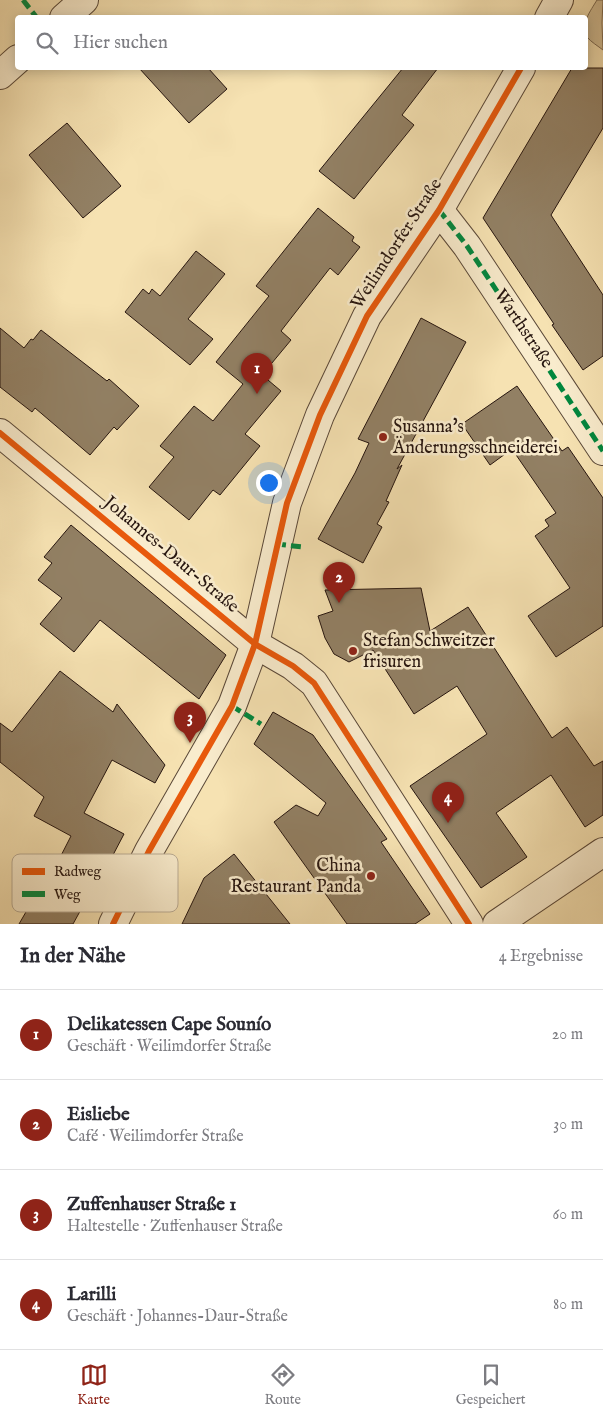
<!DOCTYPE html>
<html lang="de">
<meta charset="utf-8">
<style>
:root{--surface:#fff;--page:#f2f2f3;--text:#2b2b33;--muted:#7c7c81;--line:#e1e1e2;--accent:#8f2418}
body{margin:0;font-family:"IM FELL English",serif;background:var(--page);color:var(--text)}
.you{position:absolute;left:268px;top:482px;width:18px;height:18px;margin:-12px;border:4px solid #fff;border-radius:50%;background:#1a73e8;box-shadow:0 0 0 8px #1a73e833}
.badge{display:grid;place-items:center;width:32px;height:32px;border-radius:50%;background:var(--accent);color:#fff;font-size:16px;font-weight:700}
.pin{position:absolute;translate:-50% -41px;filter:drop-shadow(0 1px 2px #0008)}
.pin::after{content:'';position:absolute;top:26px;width:18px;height:15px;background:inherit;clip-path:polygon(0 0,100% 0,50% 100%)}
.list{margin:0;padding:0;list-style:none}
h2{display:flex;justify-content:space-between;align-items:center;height:65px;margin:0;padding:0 20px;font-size:21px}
h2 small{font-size:16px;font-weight:400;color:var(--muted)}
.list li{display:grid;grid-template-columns:32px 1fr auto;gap:15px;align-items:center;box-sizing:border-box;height:90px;padding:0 20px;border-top:1px solid var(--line)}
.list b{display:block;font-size:19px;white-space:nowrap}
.list p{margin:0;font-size:16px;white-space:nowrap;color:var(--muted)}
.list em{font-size:16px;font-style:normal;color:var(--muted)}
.icon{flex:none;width:28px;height:28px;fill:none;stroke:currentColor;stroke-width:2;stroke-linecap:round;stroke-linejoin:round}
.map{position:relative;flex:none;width:603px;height:924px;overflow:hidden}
.search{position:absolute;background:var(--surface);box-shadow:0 2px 12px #0003;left:15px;right:15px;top:15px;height:55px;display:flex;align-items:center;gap:12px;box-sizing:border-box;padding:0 18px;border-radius:5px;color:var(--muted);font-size:19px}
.sheet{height:425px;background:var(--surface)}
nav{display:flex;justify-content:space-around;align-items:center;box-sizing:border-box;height:70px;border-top:1px solid var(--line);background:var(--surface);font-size:14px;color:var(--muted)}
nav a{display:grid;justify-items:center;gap:2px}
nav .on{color:var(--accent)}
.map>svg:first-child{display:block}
.green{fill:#d3bf96;stroke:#7c6a52}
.building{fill:#928064;stroke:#26150f}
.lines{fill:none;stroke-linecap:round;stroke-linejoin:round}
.minor-casing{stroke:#5a4838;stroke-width:30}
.minor{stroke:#f9eccd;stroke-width:28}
.quiet{stroke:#00873e;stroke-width:5;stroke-dasharray:10 5;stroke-linecap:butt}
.cycleway-casing{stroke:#f9eccd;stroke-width:9}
.cycleway{stroke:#e8590c;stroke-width:6}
.poi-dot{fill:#8f2418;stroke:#f9eccd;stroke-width:2}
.labels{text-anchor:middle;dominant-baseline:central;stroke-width:5;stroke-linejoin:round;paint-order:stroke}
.street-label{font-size:18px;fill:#26150f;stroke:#f9eccd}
.poi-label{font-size:18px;fill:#26150f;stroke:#f9eccd;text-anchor:start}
.key{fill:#f9eccd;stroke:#baac94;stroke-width:1}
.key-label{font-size:14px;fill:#26150f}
</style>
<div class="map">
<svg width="603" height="924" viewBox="0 0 603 924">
<rect width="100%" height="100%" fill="#f6e2b2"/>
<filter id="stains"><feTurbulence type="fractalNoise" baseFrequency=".004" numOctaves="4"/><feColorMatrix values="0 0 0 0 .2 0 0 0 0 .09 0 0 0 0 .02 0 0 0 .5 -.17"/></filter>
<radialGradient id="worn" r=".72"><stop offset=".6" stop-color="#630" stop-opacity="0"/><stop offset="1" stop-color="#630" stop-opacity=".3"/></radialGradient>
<!-- green -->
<path class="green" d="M597,0H603L602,23L603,50C598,46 591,42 587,37C579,26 591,10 597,0Z"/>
<!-- building -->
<g class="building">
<path d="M139,68H208L227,89L189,123Z"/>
<path d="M403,68H438L402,115L414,125L354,199L319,171Z"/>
<path d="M572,68H603V128L551,215L603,295V356L583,370L552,325L554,324L483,218Z"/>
<path d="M67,123L121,186L83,218L29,155Z"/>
<path d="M318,208L354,237L352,241L360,247L338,275L330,268L281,331L291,340L262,375L281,391L245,434L260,446L220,495L213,490L189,520L149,487L174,457L160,446L194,406L213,421L243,384L216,362L269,296L256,286Z"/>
<path d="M196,251L225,274L188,319L213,339L190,365L125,312L143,289L149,294L152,289L160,296Z"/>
<path d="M421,318L466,342L397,469L402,465L386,501L389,502L377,524L382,527L363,563L318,539L355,473L369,443L358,439Z"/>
<path d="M0,328L24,348L31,339L33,340L41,330L107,381L109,379L139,406L117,430L114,427L90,455L35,408L32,412L0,387Z"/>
<path d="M517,386L562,451L568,447L603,498V626L556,657L528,616L570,588L535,536L549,526L545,520L556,513L512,449L490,465L462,424Z"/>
<path d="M71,525L226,655L199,699L100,620L74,652L40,624L62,598L38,580L52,563L44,557Z"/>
<path d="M421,588L430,631L468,607L552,738L567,727L594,766L603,761V815L585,827L551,775L496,813L527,857L481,888L410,786L487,734L457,686L414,714L373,650L349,662L334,654L325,638L318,616L333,611L325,590Z"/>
<path d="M60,671L113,712L117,704L165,765L155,783L112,760L84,813L124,834L102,876L100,875L73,924H19L45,879L48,881L71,836L34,816L44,797L0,762V723L12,732Z"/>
<path d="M273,712L313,735L387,839L381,842L430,914L415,924H347L274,822L296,805L318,816L326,803L254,744Z"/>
<path d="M234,854L290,924H182L204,878Z"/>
</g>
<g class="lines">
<!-- minor casing -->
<g class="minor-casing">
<g id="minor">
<path d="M64,18L84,0"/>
<path d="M549,18L559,0"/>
<path d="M0,75L18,59"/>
<path d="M439,210L467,246L603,451"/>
<path d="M0,433L255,644L293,666L314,683L469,924"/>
<path d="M113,924L149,851L232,706L255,644L287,503L320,415L367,316L439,210L521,68"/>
<path d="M497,924L603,852"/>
</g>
</g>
<!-- minor -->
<use href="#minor" class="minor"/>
<!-- quiet -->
<g class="quiet">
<path d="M23,0L37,18"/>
<path d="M439,210L467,246L603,451"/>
<path d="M276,544L303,547"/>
<path d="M232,706L261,724"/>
</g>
<!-- cycleway casing -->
<g class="cycleway-casing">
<g id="cycleway">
<path d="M0,433L255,644L293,666L314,683L469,924"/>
<path d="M113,924L149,851L232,706L255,644L287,503L320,415L367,316L439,210L521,68"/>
</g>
</g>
<!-- cycleway -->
<use href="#cycleway" class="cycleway"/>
</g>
<!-- markers -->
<g class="poi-dot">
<circle cx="383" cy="437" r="5"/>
<circle cx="353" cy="651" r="5"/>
<circle cx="371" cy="876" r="5"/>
</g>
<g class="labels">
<!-- street labels -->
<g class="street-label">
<text transform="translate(397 244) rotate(-57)">Weilimdorfer Straße</text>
<text transform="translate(523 329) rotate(56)">Warthstraße</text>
<text transform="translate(171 555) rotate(40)">Johannes-Daur-Straße</text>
</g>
<!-- poi labels -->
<g class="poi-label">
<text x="393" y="427">Susanna's<tspan x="393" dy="21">Änderungsschneiderei</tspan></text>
<text x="363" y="641">Stefan Schweitzer<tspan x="363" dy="21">frisuren</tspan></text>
<text x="361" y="866" text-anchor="end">China<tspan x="361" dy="21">Restaurant Panda</tspan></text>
</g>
</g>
<!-- legend -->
<rect x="12" y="854" width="166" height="58" rx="8" class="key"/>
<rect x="22" y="868" width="23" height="7" fill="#e8590c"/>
<rect x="22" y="891" width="23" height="6" fill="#00873e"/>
<g class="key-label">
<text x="54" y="876">Radweg</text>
<text x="54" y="899">Weg</text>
</g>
<rect width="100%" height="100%" filter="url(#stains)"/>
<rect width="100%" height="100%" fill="url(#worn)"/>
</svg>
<div class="you"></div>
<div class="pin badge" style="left:257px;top:394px">1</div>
<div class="pin badge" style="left:339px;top:603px">2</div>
<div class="pin badge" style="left:190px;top:743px">3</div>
<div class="pin badge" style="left:448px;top:823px">4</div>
<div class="search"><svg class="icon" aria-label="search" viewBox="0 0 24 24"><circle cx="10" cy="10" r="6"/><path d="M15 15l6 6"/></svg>Hier suchen</div>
</div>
<section class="sheet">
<h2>In der Nähe<small>4 Ergebnisse</small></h2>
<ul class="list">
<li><span class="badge">1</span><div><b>Delikatessen Cape Sounío</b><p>Geschäft · Weilimdorfer Straße</p></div><em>20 m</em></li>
<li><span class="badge">2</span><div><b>Eisliebe</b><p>Café · Weilimdorfer Straße</p></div><em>30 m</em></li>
<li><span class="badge">3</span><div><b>Zuffenhauser Straße 1</b><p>Haltestelle · Zuffenhauser Straße</p></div><em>60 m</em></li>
<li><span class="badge">4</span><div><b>Larilli</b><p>Geschäft · Johannes-Daur-Straße</p></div><em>80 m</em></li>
</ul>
</section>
<nav>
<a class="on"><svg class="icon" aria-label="map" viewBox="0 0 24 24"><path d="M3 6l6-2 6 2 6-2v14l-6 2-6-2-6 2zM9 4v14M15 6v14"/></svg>Karte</a>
<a><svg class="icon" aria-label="directions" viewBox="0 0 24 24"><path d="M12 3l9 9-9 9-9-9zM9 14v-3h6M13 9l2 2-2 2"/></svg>Route</a>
<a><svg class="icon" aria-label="saved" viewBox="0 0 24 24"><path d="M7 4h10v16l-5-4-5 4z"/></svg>Gespeichert</a>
</nav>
